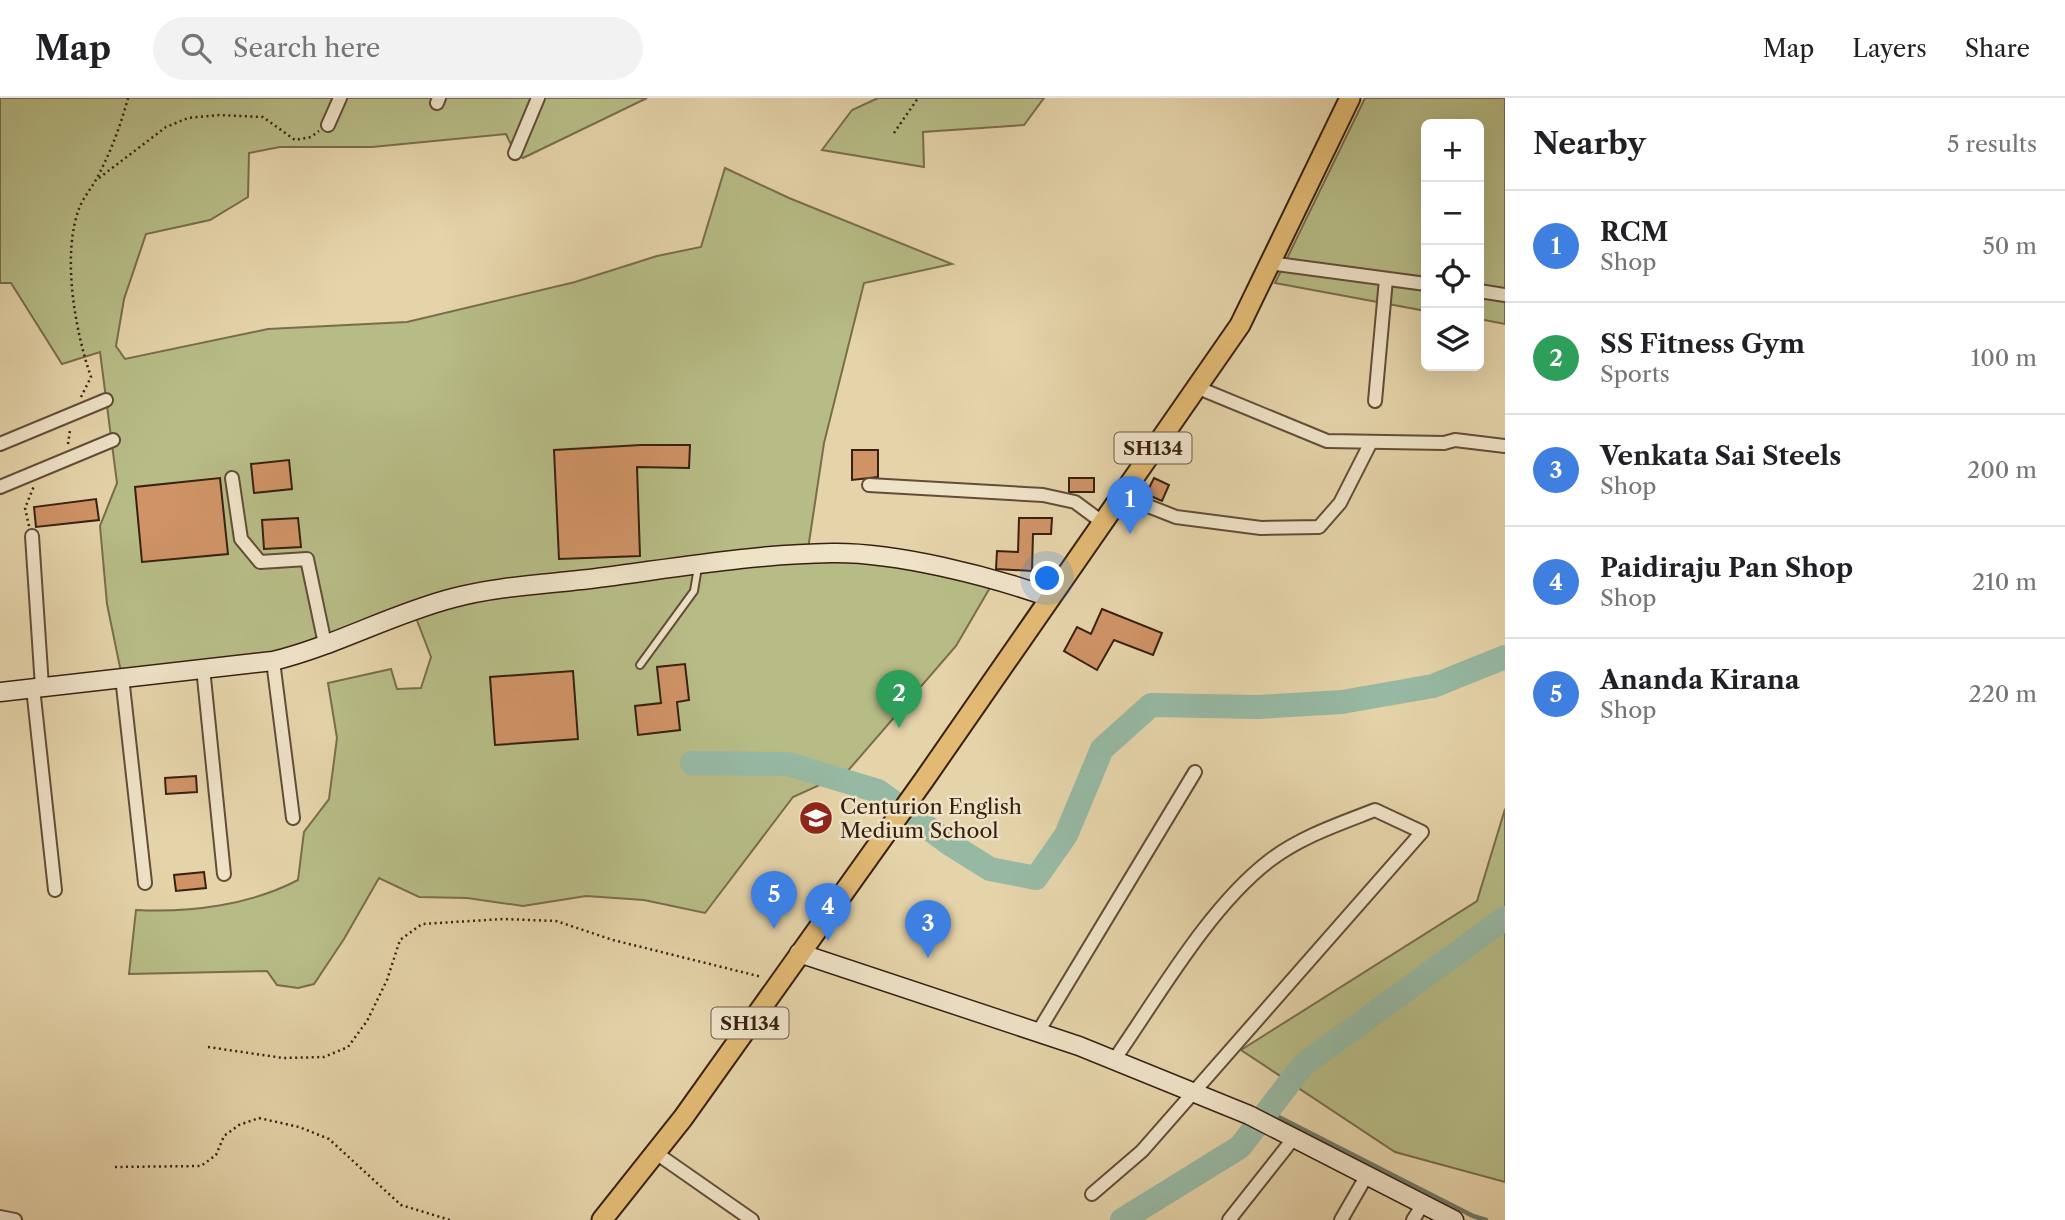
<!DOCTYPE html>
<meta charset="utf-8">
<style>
:root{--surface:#fff;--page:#f2f2f2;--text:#202124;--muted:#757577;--line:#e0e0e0;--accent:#8f2418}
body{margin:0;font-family:"Libre Caslon Text",serif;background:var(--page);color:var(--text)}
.controls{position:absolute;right:21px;top:21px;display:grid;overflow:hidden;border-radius:10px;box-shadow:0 7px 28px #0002}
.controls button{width:63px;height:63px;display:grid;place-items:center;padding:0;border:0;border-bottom:2px solid var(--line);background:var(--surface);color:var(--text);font:35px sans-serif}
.you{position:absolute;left:1048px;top:481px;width:24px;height:24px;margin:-18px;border:5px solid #fff;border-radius:50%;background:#1a73e8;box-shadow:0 0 0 10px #1a73e833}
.badge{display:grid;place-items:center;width:46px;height:46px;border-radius:50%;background:var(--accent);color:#fff;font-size:23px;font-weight:700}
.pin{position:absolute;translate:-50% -58px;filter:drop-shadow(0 2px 4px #0008)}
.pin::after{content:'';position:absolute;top:37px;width:24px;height:21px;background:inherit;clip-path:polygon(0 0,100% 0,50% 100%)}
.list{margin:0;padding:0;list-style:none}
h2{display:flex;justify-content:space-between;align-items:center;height:91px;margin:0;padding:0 28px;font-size:30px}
h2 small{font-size:23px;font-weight:400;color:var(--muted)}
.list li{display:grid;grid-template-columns:46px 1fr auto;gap:21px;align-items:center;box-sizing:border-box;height:112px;padding:0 28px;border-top:2px solid var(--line)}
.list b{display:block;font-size:26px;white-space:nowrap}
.list p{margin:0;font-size:23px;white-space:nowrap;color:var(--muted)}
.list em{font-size:23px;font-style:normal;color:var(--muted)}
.icon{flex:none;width:38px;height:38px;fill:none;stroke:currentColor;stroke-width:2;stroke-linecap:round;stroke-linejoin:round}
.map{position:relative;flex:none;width:1505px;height:1122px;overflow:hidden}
header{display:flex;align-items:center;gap:42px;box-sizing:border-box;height:98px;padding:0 35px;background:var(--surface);border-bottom:2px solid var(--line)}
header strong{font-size:33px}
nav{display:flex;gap:38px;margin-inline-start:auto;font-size:24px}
.search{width:490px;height:63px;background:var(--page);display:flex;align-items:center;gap:18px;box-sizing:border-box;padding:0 24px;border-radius:38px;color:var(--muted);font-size:26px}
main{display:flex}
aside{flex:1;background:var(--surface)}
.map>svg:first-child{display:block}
.green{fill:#b7bc86;stroke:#786e4c;stroke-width:2}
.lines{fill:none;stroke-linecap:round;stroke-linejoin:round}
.stream{stroke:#717c69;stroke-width:4.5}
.river{stroke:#97b9a4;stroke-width:24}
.building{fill:#cf9366;stroke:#382011;stroke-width:2}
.lane-casing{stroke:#634d37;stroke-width:10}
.street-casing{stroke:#634d37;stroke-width:16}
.secondary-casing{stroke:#382011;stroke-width:21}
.primary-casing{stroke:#382011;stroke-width:23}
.path{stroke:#382011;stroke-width:2.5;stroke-dasharray:2 3.5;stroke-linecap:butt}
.lane{stroke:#eee2c7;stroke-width:6}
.street{stroke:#eee2c7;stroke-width:12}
.secondary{stroke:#eee2c7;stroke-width:18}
.primary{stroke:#e2ba74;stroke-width:19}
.labels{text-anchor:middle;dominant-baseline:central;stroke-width:5;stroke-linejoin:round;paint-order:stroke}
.shield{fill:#eee2c7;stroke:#6f5a48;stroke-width:2}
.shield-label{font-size:19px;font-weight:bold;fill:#382011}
.poi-label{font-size:21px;fill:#382011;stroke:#eee2c7;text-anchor:start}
</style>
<header>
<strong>Map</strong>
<div class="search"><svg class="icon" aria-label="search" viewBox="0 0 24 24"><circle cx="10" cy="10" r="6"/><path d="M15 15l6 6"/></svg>Search here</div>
<nav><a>Map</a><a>Layers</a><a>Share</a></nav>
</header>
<main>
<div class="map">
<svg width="1505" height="1122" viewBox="0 0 1505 1122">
<rect width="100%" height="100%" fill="#e5d3a9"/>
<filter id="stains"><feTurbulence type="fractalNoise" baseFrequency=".00286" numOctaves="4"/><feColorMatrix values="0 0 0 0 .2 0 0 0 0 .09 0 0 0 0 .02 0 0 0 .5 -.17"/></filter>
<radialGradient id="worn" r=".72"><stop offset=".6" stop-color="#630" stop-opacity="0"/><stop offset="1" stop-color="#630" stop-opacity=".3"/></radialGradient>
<!-- green -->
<g class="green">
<path d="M0,0H647L523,60L515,55L506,36L372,49H280L249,55L248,99L210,122L146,136L124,201L116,248L125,261L268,231L407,224L575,184L657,158L701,149L725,70L789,100L952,166L864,185L824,345L808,451L991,488L956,548L846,675L793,699L705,815L644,802L586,798L523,808L467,800L419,799L379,780L344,841L314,886L298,890L277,887L267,873L129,876L136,812C190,815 250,807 298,782L304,734L329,701L337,640L328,585L391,571L397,591L421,590L431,559L413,512L325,546L122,579L107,506L100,428L117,385L100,254L62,266L11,185H0Z"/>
<path d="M878,0H1044L1024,27L923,34L924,69L822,52L852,12Z"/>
<path d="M1365,0H1505V226L1479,221V26H1426V213L1275,185Z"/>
<path d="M1505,711V1084L1395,1054L1241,952L1477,803Z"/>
</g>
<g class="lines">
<!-- stream -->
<path class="stream" d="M1267,1013L1473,1118L1486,1122"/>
<!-- river -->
<g class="river">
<path d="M692,665L788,666L878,693L950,746L990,771L1036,780L1066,737L1102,651L1151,607L1258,609L1342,604L1433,588L1505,559"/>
<path d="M1122,1122L1240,1049L1303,967L1505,820"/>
</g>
</g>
<!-- building -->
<g class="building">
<path d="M641,347H690L689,370L637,369L640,458L559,461L554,352Z"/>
<path d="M852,352H878V379L852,382Z"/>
<path d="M289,362L292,391L254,395L251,366Z"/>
<path d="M220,380L228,456L142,464L135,389Z"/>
<rect x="1069" y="380" width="25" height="14"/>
<path d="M1154,380L1169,387L1162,403L1146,396Z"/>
<path d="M96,401L99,422L36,429L34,409Z"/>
<path d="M298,420L301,449L264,451L262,422Z"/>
<path d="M1019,420H1052L1051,436H1033L1032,473L996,471L997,453L1018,454Z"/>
<path d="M1102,511L1162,535L1153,557L1114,542L1097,572L1064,553L1077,529L1091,536Z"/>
<path d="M685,566L689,602L677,604L680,632L638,637L635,608L661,605L657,569Z"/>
<path d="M573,573L578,641L495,647L490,579Z"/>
<path d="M196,678L197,694L166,696L165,680Z"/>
<path d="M204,774L206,790L176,793L174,777Z"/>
</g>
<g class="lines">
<!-- lane casing -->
<g class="lane-casing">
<path id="lane" d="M640,567L694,493L698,469"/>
</g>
<!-- street casing -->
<g class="street-casing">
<g id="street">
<path d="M437,5L439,0"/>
<path d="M328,27L340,0"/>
<path d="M515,55L538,0"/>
<path d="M1269,165L1426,186"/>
<path d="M1479,193L1505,197"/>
<path d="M1196,289L1327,343L1444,345L1455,342L1505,348"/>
<path d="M1375,303L1386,181"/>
<path d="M0,346L106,302"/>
<path d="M232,380L241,441L260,464L307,461L325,546"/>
<path d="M869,387L1043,397L1075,404L1102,424"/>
<path d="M0,389L113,342"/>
<path d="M1120,397L1176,419L1261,430L1319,429L1340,405L1371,344"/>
<path d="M32,438L42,589"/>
<path d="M273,563L293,720"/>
<path d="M203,570L224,776"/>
<path d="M122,579L145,785"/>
<path d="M33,590L55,792"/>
<path d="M1038,934L1195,674"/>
<path d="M656,1055L752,1122"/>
<path d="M1092,1096L1142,1053L1422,734L1375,712C1339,726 1300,739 1269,763C1208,810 1158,899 1114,962"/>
<path d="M0,1119L15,1122"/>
<path d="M1229,1122L1293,1041"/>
<path d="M1341,1122L1367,1077"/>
<path d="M1413,1122L1423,1106"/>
</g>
</g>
<!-- secondary casing -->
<g class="secondary-casing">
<g id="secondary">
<path d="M0,594L273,563C335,548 391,516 453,500C502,487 555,486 605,479C680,469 756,456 832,455C896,454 989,478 1049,499"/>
<path d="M799,855L1079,948L1249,1017L1454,1122"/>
</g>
</g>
<!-- primary casing -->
<g class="primary-casing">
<path id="primary" d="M602,1122L683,1020L924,682L1240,227L1350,0"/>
</g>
<!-- path -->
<g class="path">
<path d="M894,35L918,0"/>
<path d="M99,80L166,29L188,20L219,17L263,19L295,42L311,39L319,33"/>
<path d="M81,299L91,279C75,233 61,155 80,108C85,97 94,87 99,76C112,51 121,26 128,0"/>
<path d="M68,346L70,332"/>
<path d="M29,428L25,410L34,388"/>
<path d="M208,949L283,960L324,959L348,949L367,923L387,882L400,842L422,826L503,821L556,823L613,842L762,879"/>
<path d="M115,1069L201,1068L216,1057L224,1038L239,1027L259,1020L299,1029L329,1041L401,1107L450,1122"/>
</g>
<!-- lane -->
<use href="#lane" class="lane"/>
<!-- street -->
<use href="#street" class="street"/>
<!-- secondary -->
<use href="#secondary" class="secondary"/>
<!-- primary -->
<use href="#primary" class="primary"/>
</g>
<!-- icons -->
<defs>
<g id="school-disc" transform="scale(1.75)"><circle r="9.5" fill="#8f2418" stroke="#eee2c7"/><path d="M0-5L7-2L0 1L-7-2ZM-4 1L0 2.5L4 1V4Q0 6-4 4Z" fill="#fff"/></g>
</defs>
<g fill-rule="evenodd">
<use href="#school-disc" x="816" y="720"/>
</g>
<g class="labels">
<!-- shield labels -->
<g class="shield">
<rect x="1114.5" y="334.5" width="77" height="31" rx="5"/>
<rect x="711.5" y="909.5" width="77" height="31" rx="5"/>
</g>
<g class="shield-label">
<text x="1153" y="350">SH134</text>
<text x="750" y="925">SH134</text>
</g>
<!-- poi labels -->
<g class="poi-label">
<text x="840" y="708">Centurion English<tspan x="840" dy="24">Medium School</tspan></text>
</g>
</g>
<rect width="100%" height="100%" filter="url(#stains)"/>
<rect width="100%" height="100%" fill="url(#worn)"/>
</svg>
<div class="controls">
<button>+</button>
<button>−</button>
<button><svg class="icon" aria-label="locate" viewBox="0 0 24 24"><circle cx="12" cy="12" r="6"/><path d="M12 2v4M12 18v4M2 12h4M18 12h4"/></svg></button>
<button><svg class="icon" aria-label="layers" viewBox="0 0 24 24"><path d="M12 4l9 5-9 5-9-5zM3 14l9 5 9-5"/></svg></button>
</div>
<div class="you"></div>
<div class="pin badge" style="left:1130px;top:436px;background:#3f7fe0">1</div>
<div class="pin badge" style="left:899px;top:630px;background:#2e9e5b">2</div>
<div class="pin badge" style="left:928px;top:860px;background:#3f7fe0">3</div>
<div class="pin badge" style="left:828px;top:843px;background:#3f7fe0">4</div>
<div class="pin badge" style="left:774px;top:831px;background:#3f7fe0">5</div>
</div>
<aside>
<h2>Nearby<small>5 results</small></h2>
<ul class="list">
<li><span class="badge" style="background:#3f7fe0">1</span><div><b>RCM</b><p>Shop</p></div><em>50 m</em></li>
<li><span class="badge" style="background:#2e9e5b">2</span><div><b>SS Fitness Gym</b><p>Sports</p></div><em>100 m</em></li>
<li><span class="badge" style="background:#3f7fe0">3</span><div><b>Venkata Sai Steels</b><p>Shop</p></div><em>200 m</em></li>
<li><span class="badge" style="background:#3f7fe0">4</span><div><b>Paidiraju Pan Shop</b><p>Shop</p></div><em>210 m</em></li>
<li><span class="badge" style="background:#3f7fe0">5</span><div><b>Ananda Kirana</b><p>Shop</p></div><em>220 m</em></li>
</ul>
</aside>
</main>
